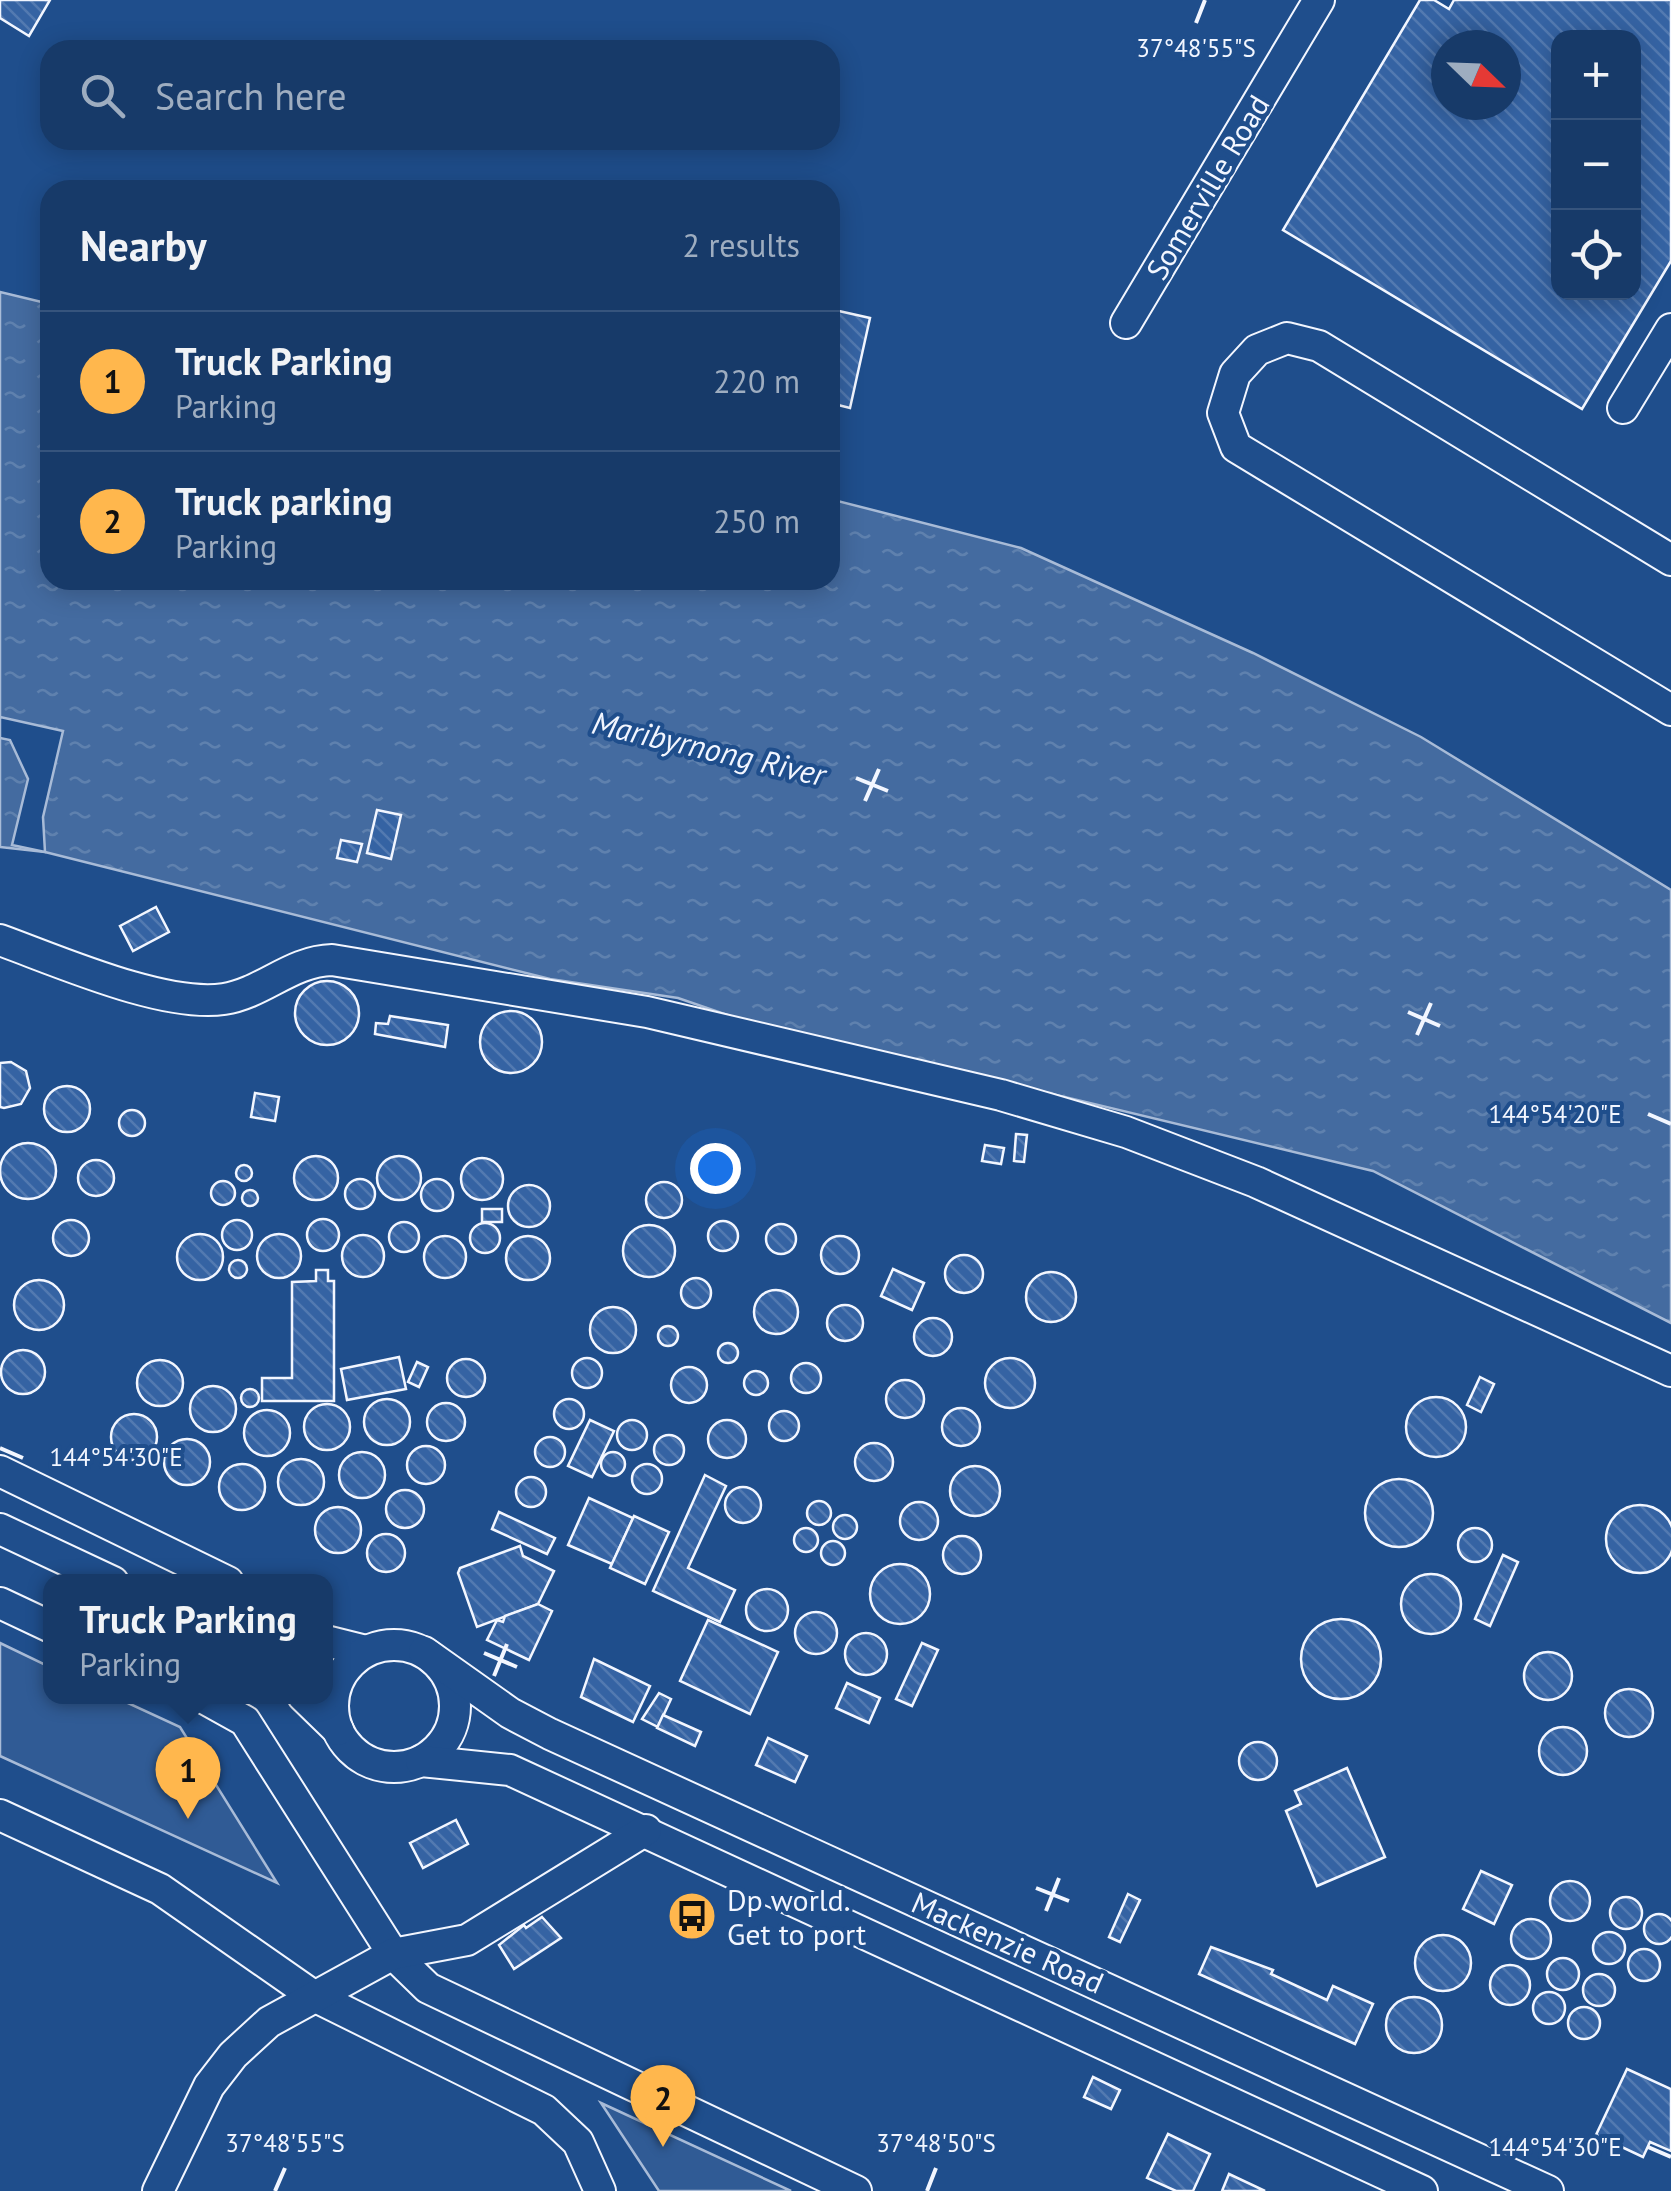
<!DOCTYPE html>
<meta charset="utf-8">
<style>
:root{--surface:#173a69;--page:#20416f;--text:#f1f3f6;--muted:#9eadc0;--line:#36547d;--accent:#ffb74d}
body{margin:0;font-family:"PT Sans",sans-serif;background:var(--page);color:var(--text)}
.controls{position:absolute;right:30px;top:30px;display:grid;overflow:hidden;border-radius:20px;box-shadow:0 5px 25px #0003}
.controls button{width:90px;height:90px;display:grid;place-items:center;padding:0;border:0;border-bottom:2px solid var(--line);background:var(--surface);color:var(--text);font:50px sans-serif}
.compass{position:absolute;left:1431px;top:30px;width:90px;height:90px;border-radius:50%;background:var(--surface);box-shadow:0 5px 25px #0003;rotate:113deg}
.you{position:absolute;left:715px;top:1168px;width:35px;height:35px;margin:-25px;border:8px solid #fff;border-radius:50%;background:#1a73e8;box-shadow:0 0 0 15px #1a73e833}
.badge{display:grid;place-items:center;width:65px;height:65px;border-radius:50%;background:var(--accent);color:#111;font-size:32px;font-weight:700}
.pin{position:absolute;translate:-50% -82px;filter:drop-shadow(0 2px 5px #0008)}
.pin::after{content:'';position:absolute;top:52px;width:35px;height:30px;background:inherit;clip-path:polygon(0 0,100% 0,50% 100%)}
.popup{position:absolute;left:43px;top:1574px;width:290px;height:130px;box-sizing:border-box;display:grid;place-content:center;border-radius:20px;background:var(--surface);filter:drop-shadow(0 2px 8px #0005);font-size:32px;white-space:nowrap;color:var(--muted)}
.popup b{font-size:38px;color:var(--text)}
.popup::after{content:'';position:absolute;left:50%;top:100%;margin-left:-20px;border:20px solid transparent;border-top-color:var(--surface)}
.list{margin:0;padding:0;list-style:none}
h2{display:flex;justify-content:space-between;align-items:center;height:130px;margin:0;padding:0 40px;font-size:42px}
h2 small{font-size:32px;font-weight:400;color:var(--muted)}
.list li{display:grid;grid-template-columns:65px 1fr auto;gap:30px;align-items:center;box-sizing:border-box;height:140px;padding:0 40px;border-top:2px solid var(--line)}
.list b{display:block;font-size:38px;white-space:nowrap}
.list p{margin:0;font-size:32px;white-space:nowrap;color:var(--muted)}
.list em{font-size:32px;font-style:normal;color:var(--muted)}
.icon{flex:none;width:55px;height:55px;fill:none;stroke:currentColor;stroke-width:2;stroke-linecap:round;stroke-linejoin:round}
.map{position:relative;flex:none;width:1671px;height:2191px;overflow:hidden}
.search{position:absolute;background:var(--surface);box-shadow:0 5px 25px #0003;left:40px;top:40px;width:800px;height:110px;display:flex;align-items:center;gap:25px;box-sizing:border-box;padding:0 35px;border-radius:30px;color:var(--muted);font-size:38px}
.panel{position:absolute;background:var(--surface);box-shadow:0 5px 25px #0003;left:40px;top:180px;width:800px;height:410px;border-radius:30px}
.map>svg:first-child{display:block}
.built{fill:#305b95;stroke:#a8bbd7;stroke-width:2.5}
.water{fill:url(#water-ripples);stroke:#a8bbd7;stroke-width:2.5}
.pier{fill:#1f4e8c;stroke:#a8bbd7;stroke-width:2.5}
.building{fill:url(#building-back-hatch);stroke:#f2f6ff;stroke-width:2.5;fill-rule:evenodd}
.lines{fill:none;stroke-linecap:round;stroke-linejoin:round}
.minor-casing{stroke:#f2f6ff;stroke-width:34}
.minor{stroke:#1f4e8c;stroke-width:30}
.ticks{fill:none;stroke:#f2f6ff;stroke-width:4}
.labels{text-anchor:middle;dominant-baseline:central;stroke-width:8;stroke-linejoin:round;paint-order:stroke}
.street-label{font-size:30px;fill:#f2f6ff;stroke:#1f4e8c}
.poi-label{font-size:30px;fill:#f2f6ff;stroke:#1f4e8c;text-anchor:start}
.water-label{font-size:32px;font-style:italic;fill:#f2f6ff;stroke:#1f4e8c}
.ticks-label{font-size:25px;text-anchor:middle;fill:#f2f6ff;stroke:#1f4e8c;stroke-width:8;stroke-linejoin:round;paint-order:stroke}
</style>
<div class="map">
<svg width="1671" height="2191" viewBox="0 0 1671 2191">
<defs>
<pattern id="water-ripples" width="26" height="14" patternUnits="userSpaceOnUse" patternTransform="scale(2.5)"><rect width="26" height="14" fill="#446ba0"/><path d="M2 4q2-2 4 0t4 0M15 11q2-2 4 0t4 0" fill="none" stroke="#5f81ae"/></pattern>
<pattern id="building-back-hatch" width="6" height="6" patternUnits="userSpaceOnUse" patternTransform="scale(2.5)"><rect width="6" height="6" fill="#3563a3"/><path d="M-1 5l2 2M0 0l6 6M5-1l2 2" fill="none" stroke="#537ab1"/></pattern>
</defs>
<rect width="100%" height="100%" fill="#1f4e8c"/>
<!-- built -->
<g class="built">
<path d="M0,1643L50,1667L51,1696L115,1697L180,1727L277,1883L0,1756Z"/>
<path d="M601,2103L791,2191H659Z"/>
</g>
<!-- water -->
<path class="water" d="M0,292L50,304V580H830V499L1021,548L1253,653L1421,737L1671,890V1323L1373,1171L890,1055L774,1031L678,998L550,979L45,852L0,847Z"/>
<!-- pier -->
<path class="pier" d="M0,717L63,731L43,817L45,852L12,845L28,779L10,740L0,738Z"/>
<!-- building -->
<g class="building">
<path d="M0,0H50L29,36L0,18Z"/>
<path d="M1420,0H1434L1449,9L1454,0H1671V261L1582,409L1283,230ZM1558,38H1634V292H1558ZM1446,45H1506V105H1446Z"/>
<path d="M830,309L870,318L850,408L830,403Z"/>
<path d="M377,810L401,815L391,859L367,853Z"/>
<path d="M341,840L362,844L357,862L337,858Z"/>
<path d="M156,907L169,932L133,951L120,926Z"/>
<circle cx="327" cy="1013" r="32"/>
<circle cx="511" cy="1042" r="31"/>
<path d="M390,1016L448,1025L445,1047L375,1034L376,1023L388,1024Z"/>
<path d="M11,1062L26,1071L30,1088L21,1104L4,1108L0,1107V1063Z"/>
<circle cx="67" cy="1109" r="23"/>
<path d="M255,1093L279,1097L275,1121L251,1117Z"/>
<circle cx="132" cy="1123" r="13"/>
<path d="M1016,1134L1027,1135L1024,1162L1014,1161Z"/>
<circle cx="28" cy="1171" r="28"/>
<path d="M985,1145L1004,1148L1001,1164L982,1161Z"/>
<circle cx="316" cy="1178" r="22"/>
<circle cx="399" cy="1178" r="22"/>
<circle cx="482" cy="1179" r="21"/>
<circle cx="96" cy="1178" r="18"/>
<circle cx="244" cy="1173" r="8"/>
<circle cx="360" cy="1194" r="15"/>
<circle cx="437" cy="1195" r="16"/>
<circle cx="223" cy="1193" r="12"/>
<circle cx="664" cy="1200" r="18"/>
<circle cx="529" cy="1206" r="21"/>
<circle cx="250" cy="1198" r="8"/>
<rect x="482" y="1209" width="20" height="13"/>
<circle cx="323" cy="1235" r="16"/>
<circle cx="237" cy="1235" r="15"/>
<circle cx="71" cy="1238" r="18"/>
<circle cx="723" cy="1236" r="15"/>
<circle cx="404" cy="1237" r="15"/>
<circle cx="485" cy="1238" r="15"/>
<circle cx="781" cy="1239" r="15"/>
<circle cx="649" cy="1251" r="26"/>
<circle cx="200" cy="1257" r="23"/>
<circle cx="279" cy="1256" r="22"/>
<circle cx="363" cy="1256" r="21"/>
<circle cx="840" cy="1255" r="19"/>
<circle cx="445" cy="1257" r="21"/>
<circle cx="528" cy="1258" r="22"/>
<circle cx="964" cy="1274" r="19"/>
<circle cx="238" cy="1269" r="9"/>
<path d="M893,1269L924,1283L912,1310L881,1296Z"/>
<path d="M316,1270H328V1281H334V1401H262V1378H292V1282L316,1281Z"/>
<circle cx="1051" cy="1297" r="25"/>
<circle cx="696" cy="1293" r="15"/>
<circle cx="39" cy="1305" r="25"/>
<circle cx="776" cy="1312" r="22"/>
<circle cx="845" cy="1323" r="18"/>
<circle cx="613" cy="1330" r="23"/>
<circle cx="933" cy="1337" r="19"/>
<circle cx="668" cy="1336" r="10"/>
<circle cx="728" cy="1353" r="10"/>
<circle cx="23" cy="1372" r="22"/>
<path d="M399,1357L406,1389L347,1400L341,1369Z"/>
<circle cx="587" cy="1373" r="15"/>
<circle cx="1010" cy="1383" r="25"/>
<circle cx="466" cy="1378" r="19"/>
<circle cx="160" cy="1383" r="23"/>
<path d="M417,1362L428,1367L419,1387L408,1382Z"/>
<circle cx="806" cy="1378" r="15"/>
<circle cx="689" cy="1385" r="18"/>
<circle cx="756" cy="1383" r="12"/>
<path d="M1480,1377L1494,1384L1481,1412L1467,1405Z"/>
<circle cx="905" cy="1399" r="19"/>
<circle cx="213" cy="1409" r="23"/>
<circle cx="250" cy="1398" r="9"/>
<circle cx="1436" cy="1427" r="30"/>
<circle cx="387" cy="1422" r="23"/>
<circle cx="569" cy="1414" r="15"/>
<circle cx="446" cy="1422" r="19"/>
<circle cx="327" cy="1427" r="23"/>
<circle cx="961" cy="1427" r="19"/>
<circle cx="267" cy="1433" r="23"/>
<circle cx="784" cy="1426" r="15"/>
<circle cx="134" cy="1437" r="23"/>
<circle cx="632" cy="1435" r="15"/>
<path d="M590,1420L614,1431L592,1477L568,1466Z"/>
<circle cx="727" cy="1439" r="19"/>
<circle cx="669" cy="1450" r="15"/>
<circle cx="550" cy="1452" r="15"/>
<circle cx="187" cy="1462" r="23"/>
<circle cx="874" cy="1462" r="19"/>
<circle cx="426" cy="1465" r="19"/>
<circle cx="613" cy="1464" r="12"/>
<circle cx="362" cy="1475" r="23"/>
<circle cx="301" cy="1482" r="23"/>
<circle cx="242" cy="1487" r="23"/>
<circle cx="647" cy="1479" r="15"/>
<circle cx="975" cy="1491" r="25"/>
<path d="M705,1475L726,1486L688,1568L735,1590L720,1622L653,1591Z"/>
<circle cx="531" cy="1492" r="15"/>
<circle cx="1399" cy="1513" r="34"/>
<circle cx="743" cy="1505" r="18"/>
<circle cx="405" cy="1509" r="19"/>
<path d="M589,1498L633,1518L612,1564L568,1545Z"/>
<circle cx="819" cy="1513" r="12"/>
<circle cx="919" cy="1521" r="19"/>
<circle cx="1640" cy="1539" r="34"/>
<circle cx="338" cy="1530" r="23"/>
<path d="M499,1512L555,1538L547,1554L492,1529Z"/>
<circle cx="845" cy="1527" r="12"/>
<path d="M634,1516L669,1532L645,1584L610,1568Z"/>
<circle cx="806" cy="1540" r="12"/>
<circle cx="1475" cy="1545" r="17"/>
<circle cx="386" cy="1553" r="19"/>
<circle cx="962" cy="1555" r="19"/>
<circle cx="833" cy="1553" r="12"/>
<path d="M520,1546L523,1556L554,1571L538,1604L477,1627L458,1573L460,1568Z"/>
<path d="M1503,1555L1518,1562L1490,1626L1475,1619Z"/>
<circle cx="900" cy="1594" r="30"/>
<circle cx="1431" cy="1604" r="30"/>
<circle cx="767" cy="1610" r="21"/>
<path d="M538,1604L552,1611L529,1660L487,1640L497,1620L503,1622L505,1616Z"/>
<circle cx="816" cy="1633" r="21"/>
<circle cx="1341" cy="1659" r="40"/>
<path d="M708,1620L778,1652L750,1714L680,1681Z"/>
<circle cx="866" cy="1654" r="21"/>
<path d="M922,1643L938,1650L912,1706L896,1699Z"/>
<circle cx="1548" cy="1676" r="24"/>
<path d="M594,1659L650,1686L633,1722L581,1697Z"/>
<path d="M847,1683L880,1698L869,1723L836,1708Z"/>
<circle cx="1629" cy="1713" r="24"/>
<path d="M659,1693L671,1699L658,1727L642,1719Z"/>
<path d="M663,1715L701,1732L695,1746L657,1728Z"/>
<circle cx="1563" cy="1751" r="24"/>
<path d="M768,1738L807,1756L795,1782L756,1765Z"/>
<circle cx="1258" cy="1761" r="19"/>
<path d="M1347,1768L1385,1857L1317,1886L1286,1811L1301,1804L1295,1791Z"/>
<path d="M456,1820L468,1844L423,1868L410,1843Z"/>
<path d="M1481,1871L1512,1885L1494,1924L1463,1909Z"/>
<circle cx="1570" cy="1901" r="20"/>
<path d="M1128,1894L1140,1900L1120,1942L1109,1937Z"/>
<circle cx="1626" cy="1913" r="16"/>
<circle cx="1659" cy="1929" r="15"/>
<path d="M542,1917L561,1938L514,1969L499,1945L524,1925L526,1928Z"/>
<circle cx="1531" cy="1939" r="20"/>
<circle cx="1609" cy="1948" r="16"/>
<circle cx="1443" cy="1963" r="28"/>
<path d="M1211,1947L1273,1970L1271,1974L1327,2000L1333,1986L1373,2004L1355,2044L1199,1974Z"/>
<circle cx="1644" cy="1965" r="16"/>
<circle cx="1563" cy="1974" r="16"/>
<circle cx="1510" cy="1985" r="20"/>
<circle cx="1599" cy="1990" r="16"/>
<circle cx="1549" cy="2008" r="16"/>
<circle cx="1414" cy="2025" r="28"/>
<circle cx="1584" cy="2023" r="16"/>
<path d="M1627,2069L1671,2089V2151L1650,2142L1643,2157L1596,2135Z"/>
<path d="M1093,2077L1120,2090L1111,2109L1084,2097Z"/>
<path d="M1168,2134L1210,2154L1193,2191H1176L1147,2178Z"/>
<path d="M1229,2174L1265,2191H1222Z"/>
</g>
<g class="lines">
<!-- minor casing -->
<g class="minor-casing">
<g id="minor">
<path d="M1126,323L1319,0"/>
<path d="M1623,408L1671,329"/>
<path d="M1671,560L1319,346L1287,338L1257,350L1235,374L1223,413L1236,447L1671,710"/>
<path d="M0,940C58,961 164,1008 224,999C263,993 291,961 332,960L647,1012L1001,1095L1126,1132L1256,1182L1671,1371"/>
<path d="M0,1471L228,1582"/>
<path d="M0,1529L113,1582"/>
<path d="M0,1603L51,1627"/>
<path d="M326,1641L366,1651"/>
<circle cx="394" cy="1706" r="61"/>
<path d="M424,1652L510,1713L550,1734L1548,2191"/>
<path d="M200,1696L245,1721L393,1954L428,1988L856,2191"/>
<path d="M303,1696L338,1730"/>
<path d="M421,1761L510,1770L1422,2191"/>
<path d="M0,1815L160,1889L312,1995L544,2110L578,2142L600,2191"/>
<path d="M158,2191L209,2086L233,2055L269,2022L393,1954L467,1940L646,1830"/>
</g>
</g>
<!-- minor -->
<use href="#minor" class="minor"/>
</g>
<!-- ticks -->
<path class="ticks" d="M1196,23L1205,0M856,778L888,791M865,801L879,769M1408,1012L1440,1026M1417,1035L1431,1003M1648,1114L1671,1124M0,1448L23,1458M484,1653L517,1667M494,1676L507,1644M1036,1888L1069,1901M1046,1911L1059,1878M1648,2147L1671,2157M275,2191L285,2168M927,2191L936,2168"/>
<!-- icons -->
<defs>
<g id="bus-disc" transform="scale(2.5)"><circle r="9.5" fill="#ffb74d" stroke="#1f4e8c"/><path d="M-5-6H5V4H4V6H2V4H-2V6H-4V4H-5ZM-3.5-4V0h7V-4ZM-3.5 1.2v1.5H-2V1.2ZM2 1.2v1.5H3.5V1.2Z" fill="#111"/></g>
</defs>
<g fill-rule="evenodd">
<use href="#bus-disc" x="692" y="1916"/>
</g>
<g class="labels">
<!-- street labels -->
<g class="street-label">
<text transform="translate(1207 187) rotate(-59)">Somerville Road</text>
<text transform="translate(1008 1942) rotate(24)">Mackenzie Road</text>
</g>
<!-- poi labels -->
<g class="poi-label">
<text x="727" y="1899">Dp world.<tspan x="727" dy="34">Get to port</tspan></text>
</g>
<!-- water labels -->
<g class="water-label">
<text transform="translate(709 748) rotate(13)">Maribyrnong River</text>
</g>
</g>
<g class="ticks-label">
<text x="1196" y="57">37°48'55"S</text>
<text x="1555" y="1123">144°54'20"E</text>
<text x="116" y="1466">144°54'30"E</text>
<text x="285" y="2152">37°48'55"S</text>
<text x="936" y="2152">37°48'50"S</text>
<text x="1555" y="2156">144°54'30"E</text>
</g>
</svg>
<div class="controls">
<button>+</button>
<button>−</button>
<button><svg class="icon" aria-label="locate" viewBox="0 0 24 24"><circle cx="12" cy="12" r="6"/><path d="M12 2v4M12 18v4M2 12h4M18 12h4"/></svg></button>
</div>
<svg class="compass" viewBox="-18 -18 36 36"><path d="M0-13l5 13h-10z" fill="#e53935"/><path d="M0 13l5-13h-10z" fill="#9eadc0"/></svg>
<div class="you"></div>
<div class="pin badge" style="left:188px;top:1819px">1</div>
<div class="popup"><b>Truck Parking</b>Parking</div>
<div class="pin badge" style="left:663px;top:2147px">2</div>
<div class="search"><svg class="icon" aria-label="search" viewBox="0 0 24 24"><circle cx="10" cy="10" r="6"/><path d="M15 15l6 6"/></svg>Search here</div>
<section class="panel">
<h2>Nearby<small>2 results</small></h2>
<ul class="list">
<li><span class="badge">1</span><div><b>Truck Parking</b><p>Parking</p></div><em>220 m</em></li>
<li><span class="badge">2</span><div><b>Truck parking</b><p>Parking</p></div><em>250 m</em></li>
</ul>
</section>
</div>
